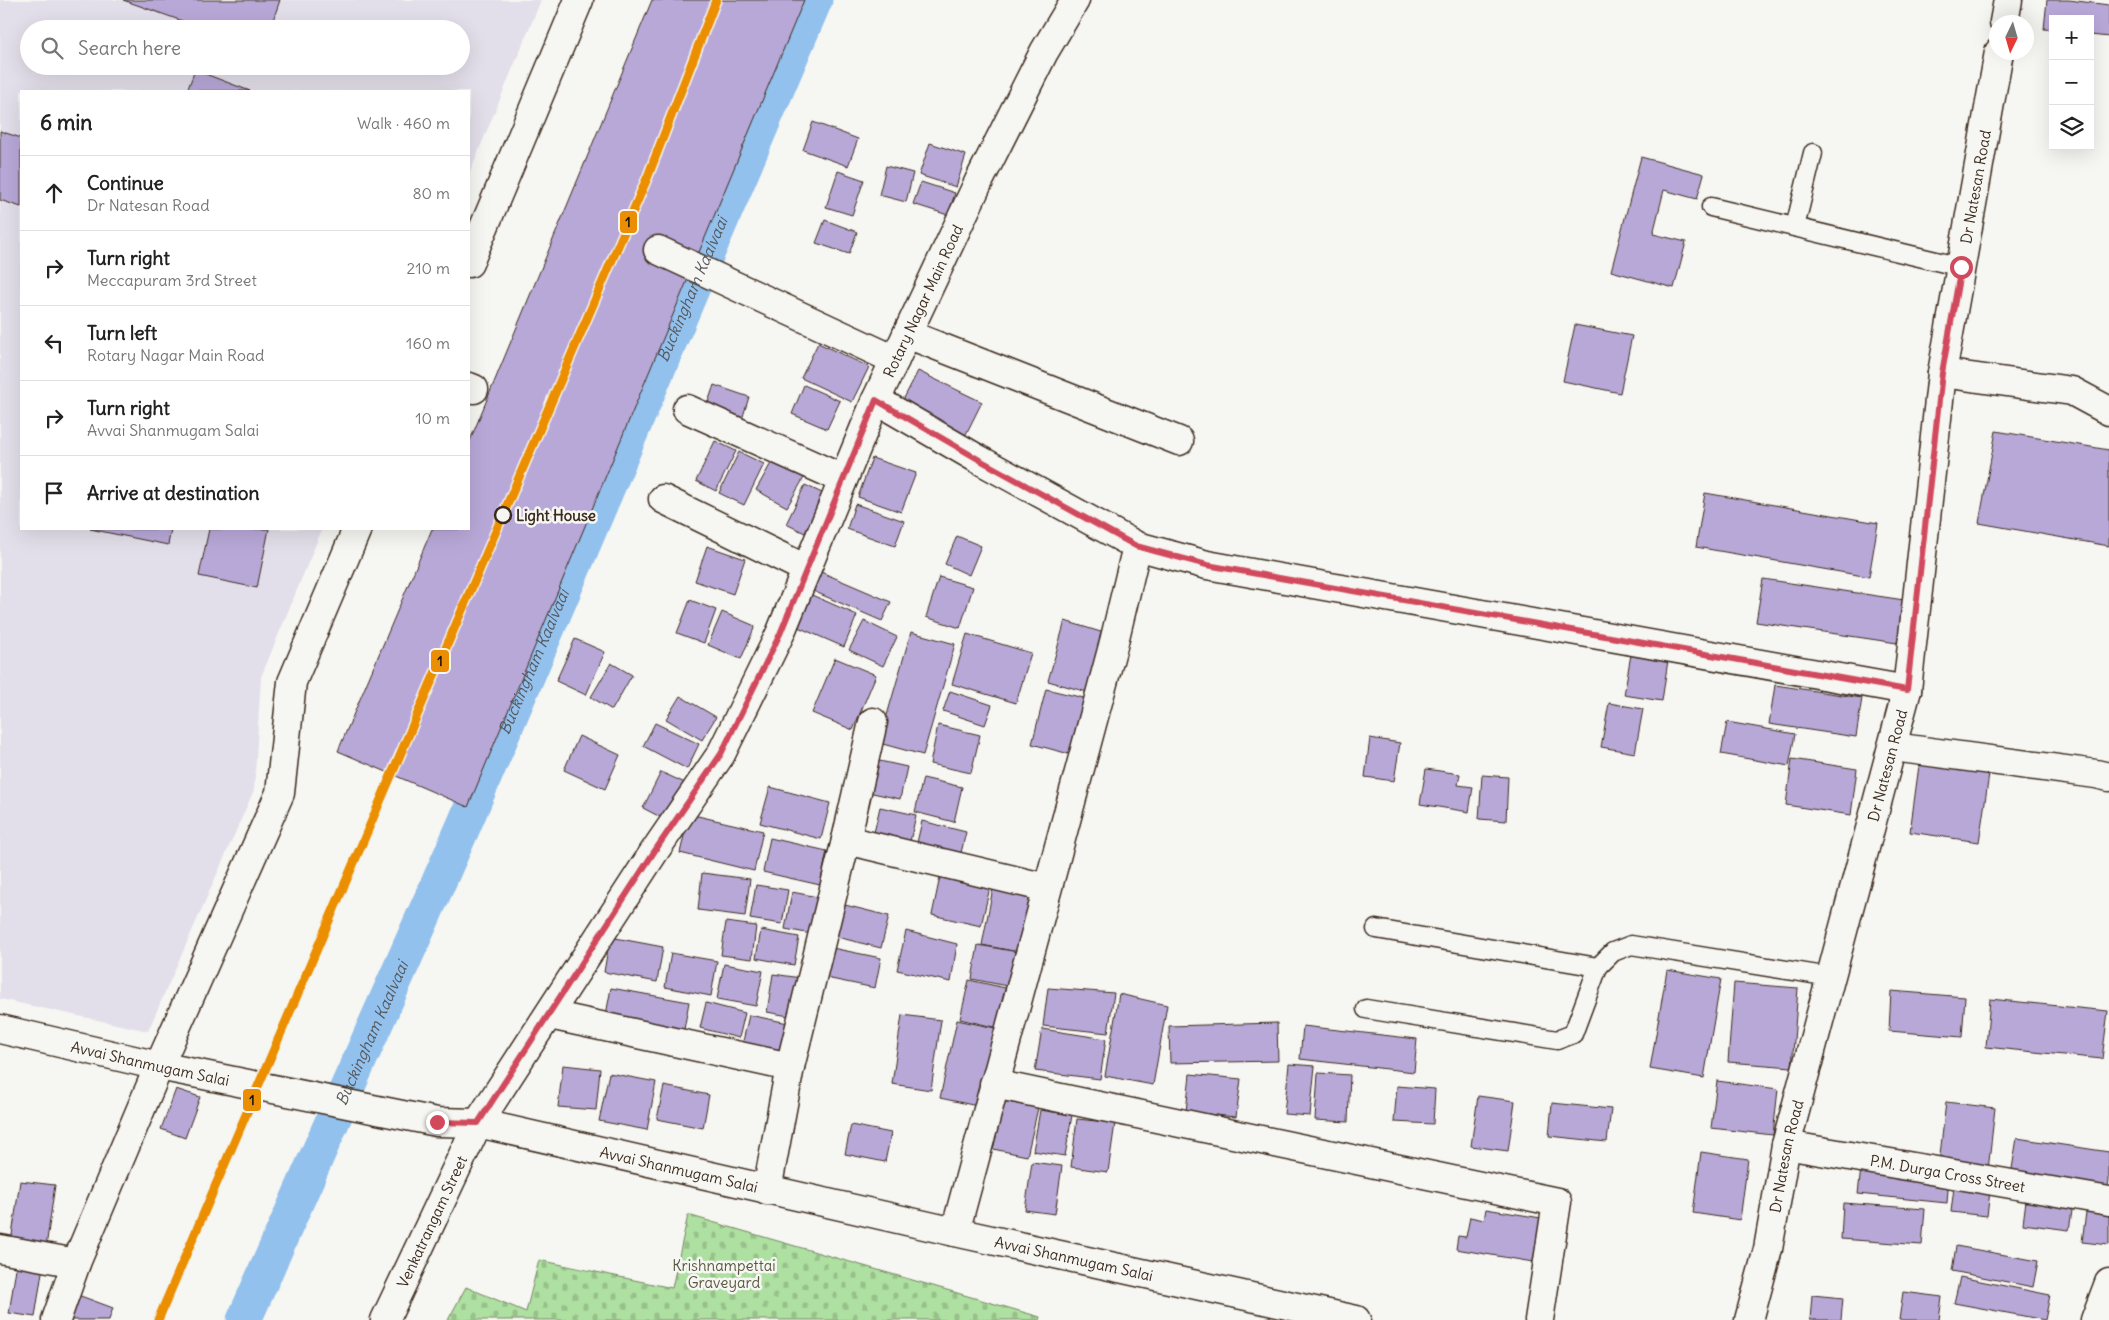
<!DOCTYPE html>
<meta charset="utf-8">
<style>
:root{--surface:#fff;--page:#f6f6f6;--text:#222;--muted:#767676;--line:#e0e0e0}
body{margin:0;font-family:Delius,sans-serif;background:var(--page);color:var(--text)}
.controls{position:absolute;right:15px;top:15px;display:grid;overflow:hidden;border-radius:0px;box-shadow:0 5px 20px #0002}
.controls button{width:45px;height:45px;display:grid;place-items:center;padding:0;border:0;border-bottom:1px solid var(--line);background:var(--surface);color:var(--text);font:25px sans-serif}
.compass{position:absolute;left:1989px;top:15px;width:45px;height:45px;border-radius:50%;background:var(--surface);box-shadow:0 5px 20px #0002;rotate:185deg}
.stop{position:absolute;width:15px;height:15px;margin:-11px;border:4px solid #d1495b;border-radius:50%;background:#fff}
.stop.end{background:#d1495b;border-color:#fff;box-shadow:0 1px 5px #0008}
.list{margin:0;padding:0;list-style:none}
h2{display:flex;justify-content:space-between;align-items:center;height:65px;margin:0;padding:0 20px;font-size:21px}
h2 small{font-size:16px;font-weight:400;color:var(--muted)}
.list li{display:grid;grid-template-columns:32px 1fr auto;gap:15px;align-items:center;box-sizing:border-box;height:75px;padding:0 20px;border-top:1px solid var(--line)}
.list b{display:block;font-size:19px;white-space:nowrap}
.list p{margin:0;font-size:16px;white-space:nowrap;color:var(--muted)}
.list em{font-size:16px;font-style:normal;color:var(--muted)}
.icon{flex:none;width:28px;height:28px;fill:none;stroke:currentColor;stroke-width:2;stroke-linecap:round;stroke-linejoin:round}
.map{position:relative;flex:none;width:2109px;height:1320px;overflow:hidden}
.search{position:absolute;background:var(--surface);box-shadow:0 5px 20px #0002;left:20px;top:20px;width:450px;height:55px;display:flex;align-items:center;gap:12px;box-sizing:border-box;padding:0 18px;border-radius:28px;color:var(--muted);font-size:19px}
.panel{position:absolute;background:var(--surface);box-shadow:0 5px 20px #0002;left:20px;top:90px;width:450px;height:440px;border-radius:0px}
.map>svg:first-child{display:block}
.built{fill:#e3dfea;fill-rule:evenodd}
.cemetery{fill:url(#cemetery-stones);stroke:#748560}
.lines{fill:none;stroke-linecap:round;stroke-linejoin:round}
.canal{stroke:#92c1ed;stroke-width:35}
.building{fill:#b8a8d8;stroke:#3b2a1e}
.lane-casing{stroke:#3b2a1e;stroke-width:21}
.street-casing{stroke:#3b2a1e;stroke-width:31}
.secondary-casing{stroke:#3b2a1e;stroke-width:31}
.lane{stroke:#f6f6f2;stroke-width:18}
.street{stroke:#f6f6f2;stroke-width:28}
.secondary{stroke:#f6f6f2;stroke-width:28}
.rail-1-casing{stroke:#f6f6f2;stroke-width:12}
.rail-1{stroke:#eb8e03;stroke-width:9}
.route{stroke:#d1495b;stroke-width:6}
.stop-dot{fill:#f6f6f2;stroke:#3b2a1e;stroke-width:2.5}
.labels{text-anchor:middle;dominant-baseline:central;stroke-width:5;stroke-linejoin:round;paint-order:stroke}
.street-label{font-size:15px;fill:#3b2a1e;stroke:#f6f6f2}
.stop-label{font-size:15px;font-weight:bold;fill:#3b2a1e;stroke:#f6f6f2;text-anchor:start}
.park-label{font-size:15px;fill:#58583f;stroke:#f6f6f2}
.water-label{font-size:16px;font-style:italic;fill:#55575c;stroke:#f6f6f2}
.line-badge{stroke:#f6f6f2;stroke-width:2}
.pale-badge-label{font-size:14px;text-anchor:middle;font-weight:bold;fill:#111}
</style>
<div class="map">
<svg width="2109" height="1320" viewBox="0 0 2109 1320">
<defs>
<pattern id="cemetery-stones" width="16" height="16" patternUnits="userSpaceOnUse" patternTransform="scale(1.25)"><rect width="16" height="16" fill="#aee0a1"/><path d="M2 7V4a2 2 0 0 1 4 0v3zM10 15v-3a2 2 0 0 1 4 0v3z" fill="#97c08a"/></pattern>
</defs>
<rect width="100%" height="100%" fill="#f6f6f2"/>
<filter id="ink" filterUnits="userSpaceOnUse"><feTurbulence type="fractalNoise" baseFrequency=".02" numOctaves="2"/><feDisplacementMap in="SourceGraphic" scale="10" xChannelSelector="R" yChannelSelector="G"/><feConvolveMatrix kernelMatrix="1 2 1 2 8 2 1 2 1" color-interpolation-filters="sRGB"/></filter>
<g filter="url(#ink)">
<!-- built -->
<path class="built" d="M0,0H541L469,174V91H21V529H322L261,677L254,790L148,1031L0,999ZM29,29H461V66H29Z"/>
<!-- cemetery -->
<path class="cemetery" d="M688,1215L1040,1317L1039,1320H448L466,1287L526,1312L539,1260L672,1288Z"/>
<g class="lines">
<!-- canal -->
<path class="canal" id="s1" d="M244,1320L464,825L815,0"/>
</g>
<!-- building -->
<g class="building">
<path d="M123,0H280L270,29H205Z"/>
<path d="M652,0H804L468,807L338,751L432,529H469V443Z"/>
<path d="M2047,0H2069L2109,5V37L2090,35V19H2053V30L2044,29Z"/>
<path d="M195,70L250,91H187Z"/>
<path d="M813,122L858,139L848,166L803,150Z"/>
<path d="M0,131L21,138V207L0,200Z"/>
<path d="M930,143L966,155L956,187L919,175Z"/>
<path d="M1641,157L1704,174L1697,199L1664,190L1653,234L1686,242L1674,288L1611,271Z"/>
<path d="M886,166L913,173L906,202L879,195Z"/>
<path d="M838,171L864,180L852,215L826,207Z"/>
<path d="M921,182L955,193L948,215L913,204Z"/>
<path d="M825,220L857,232L849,254L816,243Z"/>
<path d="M1575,325L1632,336L1620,393L1563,381Z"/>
<path d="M818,343L869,367L852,402L801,378Z"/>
<path d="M918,371L982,402L965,436L901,404Z"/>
<path d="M714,385L749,397L740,426L704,414Z"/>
<path d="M804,385L840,401L827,429L792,414Z"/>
<path d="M1996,431L2109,450V546L1979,523Z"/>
<path d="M715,441L736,451L716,491L696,481Z"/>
<path d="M739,452L764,464L744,505L719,493Z"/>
<path d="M774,458L805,476L787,507L756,490Z"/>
<path d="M872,458L916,473L901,512L858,497Z"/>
<path d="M805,485L824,494L805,533L786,524Z"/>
<path d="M1705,493L1878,523L1869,577L1696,547Z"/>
<path d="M855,504L904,521L895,546L847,529Z"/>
<path d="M90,529H171L168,545Z"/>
<path d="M209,529H269L257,588L199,576Z"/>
<path d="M957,536L981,546L969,575L945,564Z"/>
<path d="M707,546L745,559L733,594L695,581Z"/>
<path d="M821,572L891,602L882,621L813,591Z"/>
<path d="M939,577L973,587L960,628L926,617Z"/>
<path d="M1763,579L1904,600L1897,643L1756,622Z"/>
<path d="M805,592L857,615L844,647L791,624Z"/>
<path d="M690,600L716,610L704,643L677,633Z"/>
<path d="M722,612L755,626L741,659L708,645Z"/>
<path d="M864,621L897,637L883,666L849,650Z"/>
<path d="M1065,621L1104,633L1087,692L1048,681Z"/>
<path d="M911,632L955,644L923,755L879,743Z"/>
<path d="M967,634L1031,653L1016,703L952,684Z"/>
<path d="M575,639L605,652L586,695L556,681Z"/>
<path d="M1631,654L1668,660L1662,701L1624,695Z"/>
<path d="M835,658L876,675L853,730L812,713Z"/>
<path d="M611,663L632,675L612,710L591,697Z"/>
<path d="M1775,685L1862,698L1856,737L1769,724Z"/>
<path d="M1046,689L1088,699L1073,755L1032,744Z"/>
<path d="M950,691L992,705L985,725L943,711Z"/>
<path d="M680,696L716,717L702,740L666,719Z"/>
<path d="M1609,703L1643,709L1635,753L1601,747Z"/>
<path d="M1727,722L1795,734L1789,766L1721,754Z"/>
<path d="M655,723L699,744L687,769L643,746Z"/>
<path d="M938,725L980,735L971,773L930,764Z"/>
<path d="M579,736L620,755L605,789L564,770Z"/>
<path d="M1370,738L1400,743L1394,781L1365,777Z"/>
<path d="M866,758L907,767L900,799L859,790Z"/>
<path d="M1920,758L1990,768L1979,842L1910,832Z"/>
<path d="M1792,759L1857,769L1851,815L1786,805Z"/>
<path d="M1426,769L1460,774L1458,785L1473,787L1469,812L1420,804Z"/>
<path d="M661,772L685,783L666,820L643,808Z"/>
<path d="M1482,775L1508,777L1506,821L1479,819Z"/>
<path d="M923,778L962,787L954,822L915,812Z"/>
<path d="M770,787L830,803L821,839L760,823Z"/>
<path d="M880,807L916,815L909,846L873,837Z"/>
<path d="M689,814L763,831L754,871L680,853Z"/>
<path d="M922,821L966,832L960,857L916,847Z"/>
<path d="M770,838L827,851L820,885L763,872Z"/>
<path d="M702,873L750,879L745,916L698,910Z"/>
<path d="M940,877L990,887L981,926L932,915Z"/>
<path d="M995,878L1032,886L1019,952L982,945Z"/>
<path d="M756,885L788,890L782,924L750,919Z"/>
<path d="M792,892L823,898L817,935L785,929Z"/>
<path d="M837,903L889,916L881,948L829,935Z"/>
<path d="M726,922L756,926L752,959L721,955Z"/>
<path d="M761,930L799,937L794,965L756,958Z"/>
<path d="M906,931L957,944L951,982L897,970Z"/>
<path d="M610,937L663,947L657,982L604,972Z"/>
<path d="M978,945L1018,952L1012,987L972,979Z"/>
<path d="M832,948L881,958L875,988L826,978Z"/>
<path d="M671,953L717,961L711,996L665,987Z"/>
<path d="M724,964L763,971L756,1006L717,999Z"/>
<path d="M1667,970L1721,979L1704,1078L1650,1069Z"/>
<path d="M773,974L801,978L794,1017L767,1012Z"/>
<path d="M969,980L1010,989L1002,1029L960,1019Z"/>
<path d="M1734,983L1798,988L1792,1067L1728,1062Z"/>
<path d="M611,988L689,1002L683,1035L605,1020Z"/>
<path d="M1048,988L1114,993L1108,1033L1043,1026Z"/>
<path d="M1891,991L1965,997L1962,1037L1889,1031Z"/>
<path d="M1119,994L1167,1005L1153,1085L1105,1076Z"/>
<path d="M1990,999L2108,1011L2102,1059L1986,1047Z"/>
<path d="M706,1003L745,1013L739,1038L700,1028Z"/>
<path d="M749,1015L793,1024L786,1059L741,1050Z"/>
<path d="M902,1015L941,1020L931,1090L892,1084Z"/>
<path d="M957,1020L1000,1029L982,1107L940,1098Z"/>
<path d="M1277,1023L1278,1061L1170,1063L1169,1026Z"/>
<path d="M1303,1026L1417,1039L1414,1072L1300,1059Z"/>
<path d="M1042,1029L1106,1039L1100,1079L1035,1071Z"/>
<path d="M1289,1064L1315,1066L1310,1116L1284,1114Z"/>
<path d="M563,1065L600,1069L596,1110L558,1107Z"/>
<path d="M609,1073L656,1082L647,1130L599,1121Z"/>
<path d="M1318,1073L1350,1075L1348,1122L1315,1120Z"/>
<path d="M1190,1074L1241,1079L1236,1117L1186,1112Z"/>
<path d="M1717,1081L1778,1089L1773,1135L1711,1128Z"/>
<path d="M664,1086L709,1095L703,1128L657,1119Z"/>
<path d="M1397,1086L1435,1089L1433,1124L1394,1122Z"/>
<path d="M176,1089L200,1097L185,1138L161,1129Z"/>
<path d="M1478,1096L1515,1101L1508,1151L1471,1146Z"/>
<path d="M1003,1101L1038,1108L1027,1156L993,1149Z"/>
<path d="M1946,1102L1995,1108L1988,1170L1939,1164Z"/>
<path d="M1552,1103L1611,1109L1607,1142L1549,1136Z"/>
<path d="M1040,1110L1072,1115L1065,1156L1033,1151Z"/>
<path d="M1077,1119L1115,1123L1108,1172L1071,1167Z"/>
<path d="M851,1125L891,1133L885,1162L845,1154Z"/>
<path d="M2017,1138L2109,1152V1180L2106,1197L2010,1181Z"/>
<path d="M1701,1152L1748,1159L1740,1220L1693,1213Z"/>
<path d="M1032,1162L1062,1166L1055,1214L1025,1210Z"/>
<path d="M1861,1168L1949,1176L1947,1203L1858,1194Z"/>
<path d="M1955,1179L1991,1183L1987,1216L1951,1212Z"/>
<path d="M20,1181L55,1185L46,1247L11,1242Z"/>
<path d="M2027,1192L2074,1198L2069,1230L2023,1224Z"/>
<path d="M1843,1203L1925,1209L1922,1245L1841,1239Z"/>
<path d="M2087,1205L2109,1208V1245L2082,1242Z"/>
<path d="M1486,1209L1541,1218L1533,1262L1456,1249L1458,1236L1466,1237L1470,1217L1484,1220Z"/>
<path d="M1956,1246L2038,1261L2033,1287L1952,1271Z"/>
<path d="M17,1262L43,1266L35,1317L9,1313Z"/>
<path d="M1960,1277L2050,1295L2045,1320L1954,1303Z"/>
<path d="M1903,1292L1942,1297L1939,1320H1899Z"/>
<path d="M78,1295L113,1308L109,1320H68Z"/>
<path d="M1812,1295L1843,1298L1841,1320H1810Z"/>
</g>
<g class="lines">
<!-- lane casing -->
<g class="lane-casing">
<g id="lane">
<path d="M1711,207L1961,267"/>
<path d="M1795,227L1813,153"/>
<path d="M1376,929L1598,967"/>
<path d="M1366,1009L1557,1040L1573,1034L1598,967L1613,952L1631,945L1831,977"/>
</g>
</g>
<!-- street casing -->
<g class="street-casing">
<g id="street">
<path d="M658,250L895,360"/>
<path d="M907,334L1179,441"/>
<path d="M1942,373L2072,391L2109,411"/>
<path d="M469,387L474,389"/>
<path d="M876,400L978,459L1137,546L1207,565L1907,690"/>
<path d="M687,409L843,479"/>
<path d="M663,499L806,569"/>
<path d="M1893,747L2096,774L2109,777"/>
<path d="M846,840L1047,888"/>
<path d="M550,1015L790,1067"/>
<path d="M994,1084L1557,1202L1539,1320"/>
<path id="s2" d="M1786,1145L2109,1201"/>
<path d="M767,1190L790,1067L846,840L873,722"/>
<path d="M955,1232L1113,646L1137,546"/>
<path d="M0,1249L76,1263"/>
<path d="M56,1320L76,1263L159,1066"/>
<path id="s3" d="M385,1320L478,1123"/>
<path d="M2095,1320L2109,1283"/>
</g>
</g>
<!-- secondary casing -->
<g class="secondary-casing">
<g id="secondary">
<path d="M2004,22L2008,0"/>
<path d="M469,263L579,0"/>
<path id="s4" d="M0,1029L159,1066L437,1122L478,1123L955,1232L1356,1320"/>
<path d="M159,1066L280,793L292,682L357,529"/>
<path id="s5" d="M478,1123L654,852L721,754L780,634L876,400L979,181L1044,52L1075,0"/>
<path id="s6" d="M1749,1320L1768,1249L1786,1145L1907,690L1942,373L1999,52"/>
</g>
</g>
<!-- lane -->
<use href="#lane" class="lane"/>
<!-- street -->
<use href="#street" class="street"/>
<!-- secondary -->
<use href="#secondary" class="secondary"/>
<!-- rail-1 casing -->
<g class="rail-1-casing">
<path id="rail-1" d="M158,1320L648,176L716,0"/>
</g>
<!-- rail-1 -->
<use href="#rail-1" class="rail-1"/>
</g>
</g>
<g class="lines" filter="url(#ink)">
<!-- route -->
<path class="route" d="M437,1122L478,1123L654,852L721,754L780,634L876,400L978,459L1136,546L1207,565L1907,690L1942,373L1961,267"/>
</g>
<!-- markers -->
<circle class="stop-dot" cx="503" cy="515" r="8"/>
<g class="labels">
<!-- street labels -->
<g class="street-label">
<text stroke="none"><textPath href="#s6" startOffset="1158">Dr Natesan Road</textPath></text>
<text stroke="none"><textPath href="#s5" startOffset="938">Rotary Nagar Main Road</textPath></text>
<text stroke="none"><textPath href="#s6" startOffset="572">Dr Natesan Road</textPath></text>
<text stroke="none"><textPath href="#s4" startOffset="154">Avvai Shanmugam Salai</textPath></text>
<text stroke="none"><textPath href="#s6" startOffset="168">Dr Natesan Road</textPath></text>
<text stroke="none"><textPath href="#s4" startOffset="694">Avvai Shanmugam Salai</textPath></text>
<text stroke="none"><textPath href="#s2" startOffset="164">P.M. Durga Cross Street</textPath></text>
<text stroke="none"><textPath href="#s3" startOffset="109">Venkatrangam Street</textPath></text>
<text stroke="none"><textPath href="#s4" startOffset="1099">Avvai Shanmugam Salai</textPath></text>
</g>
<!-- stop labels -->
<g class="stop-label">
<text x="516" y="515">Light House</text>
</g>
<!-- park labels -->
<g class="park-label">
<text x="724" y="1265">Krishnampettai<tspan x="724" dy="17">Graveyard</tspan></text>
</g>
<!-- water labels -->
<g class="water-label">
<text stroke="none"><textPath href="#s1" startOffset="1124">Buckingham Kaalvaai</textPath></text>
<text stroke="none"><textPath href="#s1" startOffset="719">Buckingham Kaalvaai</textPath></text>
<text stroke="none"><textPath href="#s1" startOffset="314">Buckingham Kaalvaai</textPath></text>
</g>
</g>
<g class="line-badge">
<rect x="619" y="210" width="19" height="24" rx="5" fill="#eb8e03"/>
<rect x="430" y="649" width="20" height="24" rx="5" fill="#eb8e03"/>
<rect x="242" y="1088" width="20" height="24" rx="5" fill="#eb8e03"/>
</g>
<g class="pale-badge-label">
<text x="628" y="227">1</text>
<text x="440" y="666">1</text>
<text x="252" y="1105">1</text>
</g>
</svg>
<div class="controls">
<button>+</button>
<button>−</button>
<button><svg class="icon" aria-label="layers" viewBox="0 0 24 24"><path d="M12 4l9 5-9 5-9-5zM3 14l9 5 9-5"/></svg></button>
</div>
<svg class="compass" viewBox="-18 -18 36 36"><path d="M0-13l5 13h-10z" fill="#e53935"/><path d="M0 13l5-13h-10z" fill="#767676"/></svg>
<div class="stop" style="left:1961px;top:267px"></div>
<div class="stop end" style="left:437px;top:1122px"></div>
<div class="search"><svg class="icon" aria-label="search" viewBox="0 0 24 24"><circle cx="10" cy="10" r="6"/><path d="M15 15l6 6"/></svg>Search here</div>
<section class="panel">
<h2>6 min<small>Walk · 460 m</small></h2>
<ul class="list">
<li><svg class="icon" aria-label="ahead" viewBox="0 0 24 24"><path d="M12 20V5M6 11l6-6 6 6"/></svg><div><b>Continue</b><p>Dr Natesan Road</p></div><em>80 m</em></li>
<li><svg class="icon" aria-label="right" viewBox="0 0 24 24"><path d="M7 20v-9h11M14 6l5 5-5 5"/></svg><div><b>Turn right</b><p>Meccapuram 3rd Street</p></div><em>210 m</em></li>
<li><svg class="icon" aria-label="left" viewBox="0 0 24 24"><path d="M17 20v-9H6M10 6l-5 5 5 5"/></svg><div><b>Turn left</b><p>Rotary Nagar Main Road</p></div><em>160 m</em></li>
<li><svg class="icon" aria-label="right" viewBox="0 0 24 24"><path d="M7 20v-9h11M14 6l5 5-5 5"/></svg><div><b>Turn right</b><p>Avvai Shanmugam Salai</p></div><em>10 m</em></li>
<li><svg class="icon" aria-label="arrive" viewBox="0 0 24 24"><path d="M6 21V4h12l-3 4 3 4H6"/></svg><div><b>Arrive at destination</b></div></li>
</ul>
</section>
</div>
